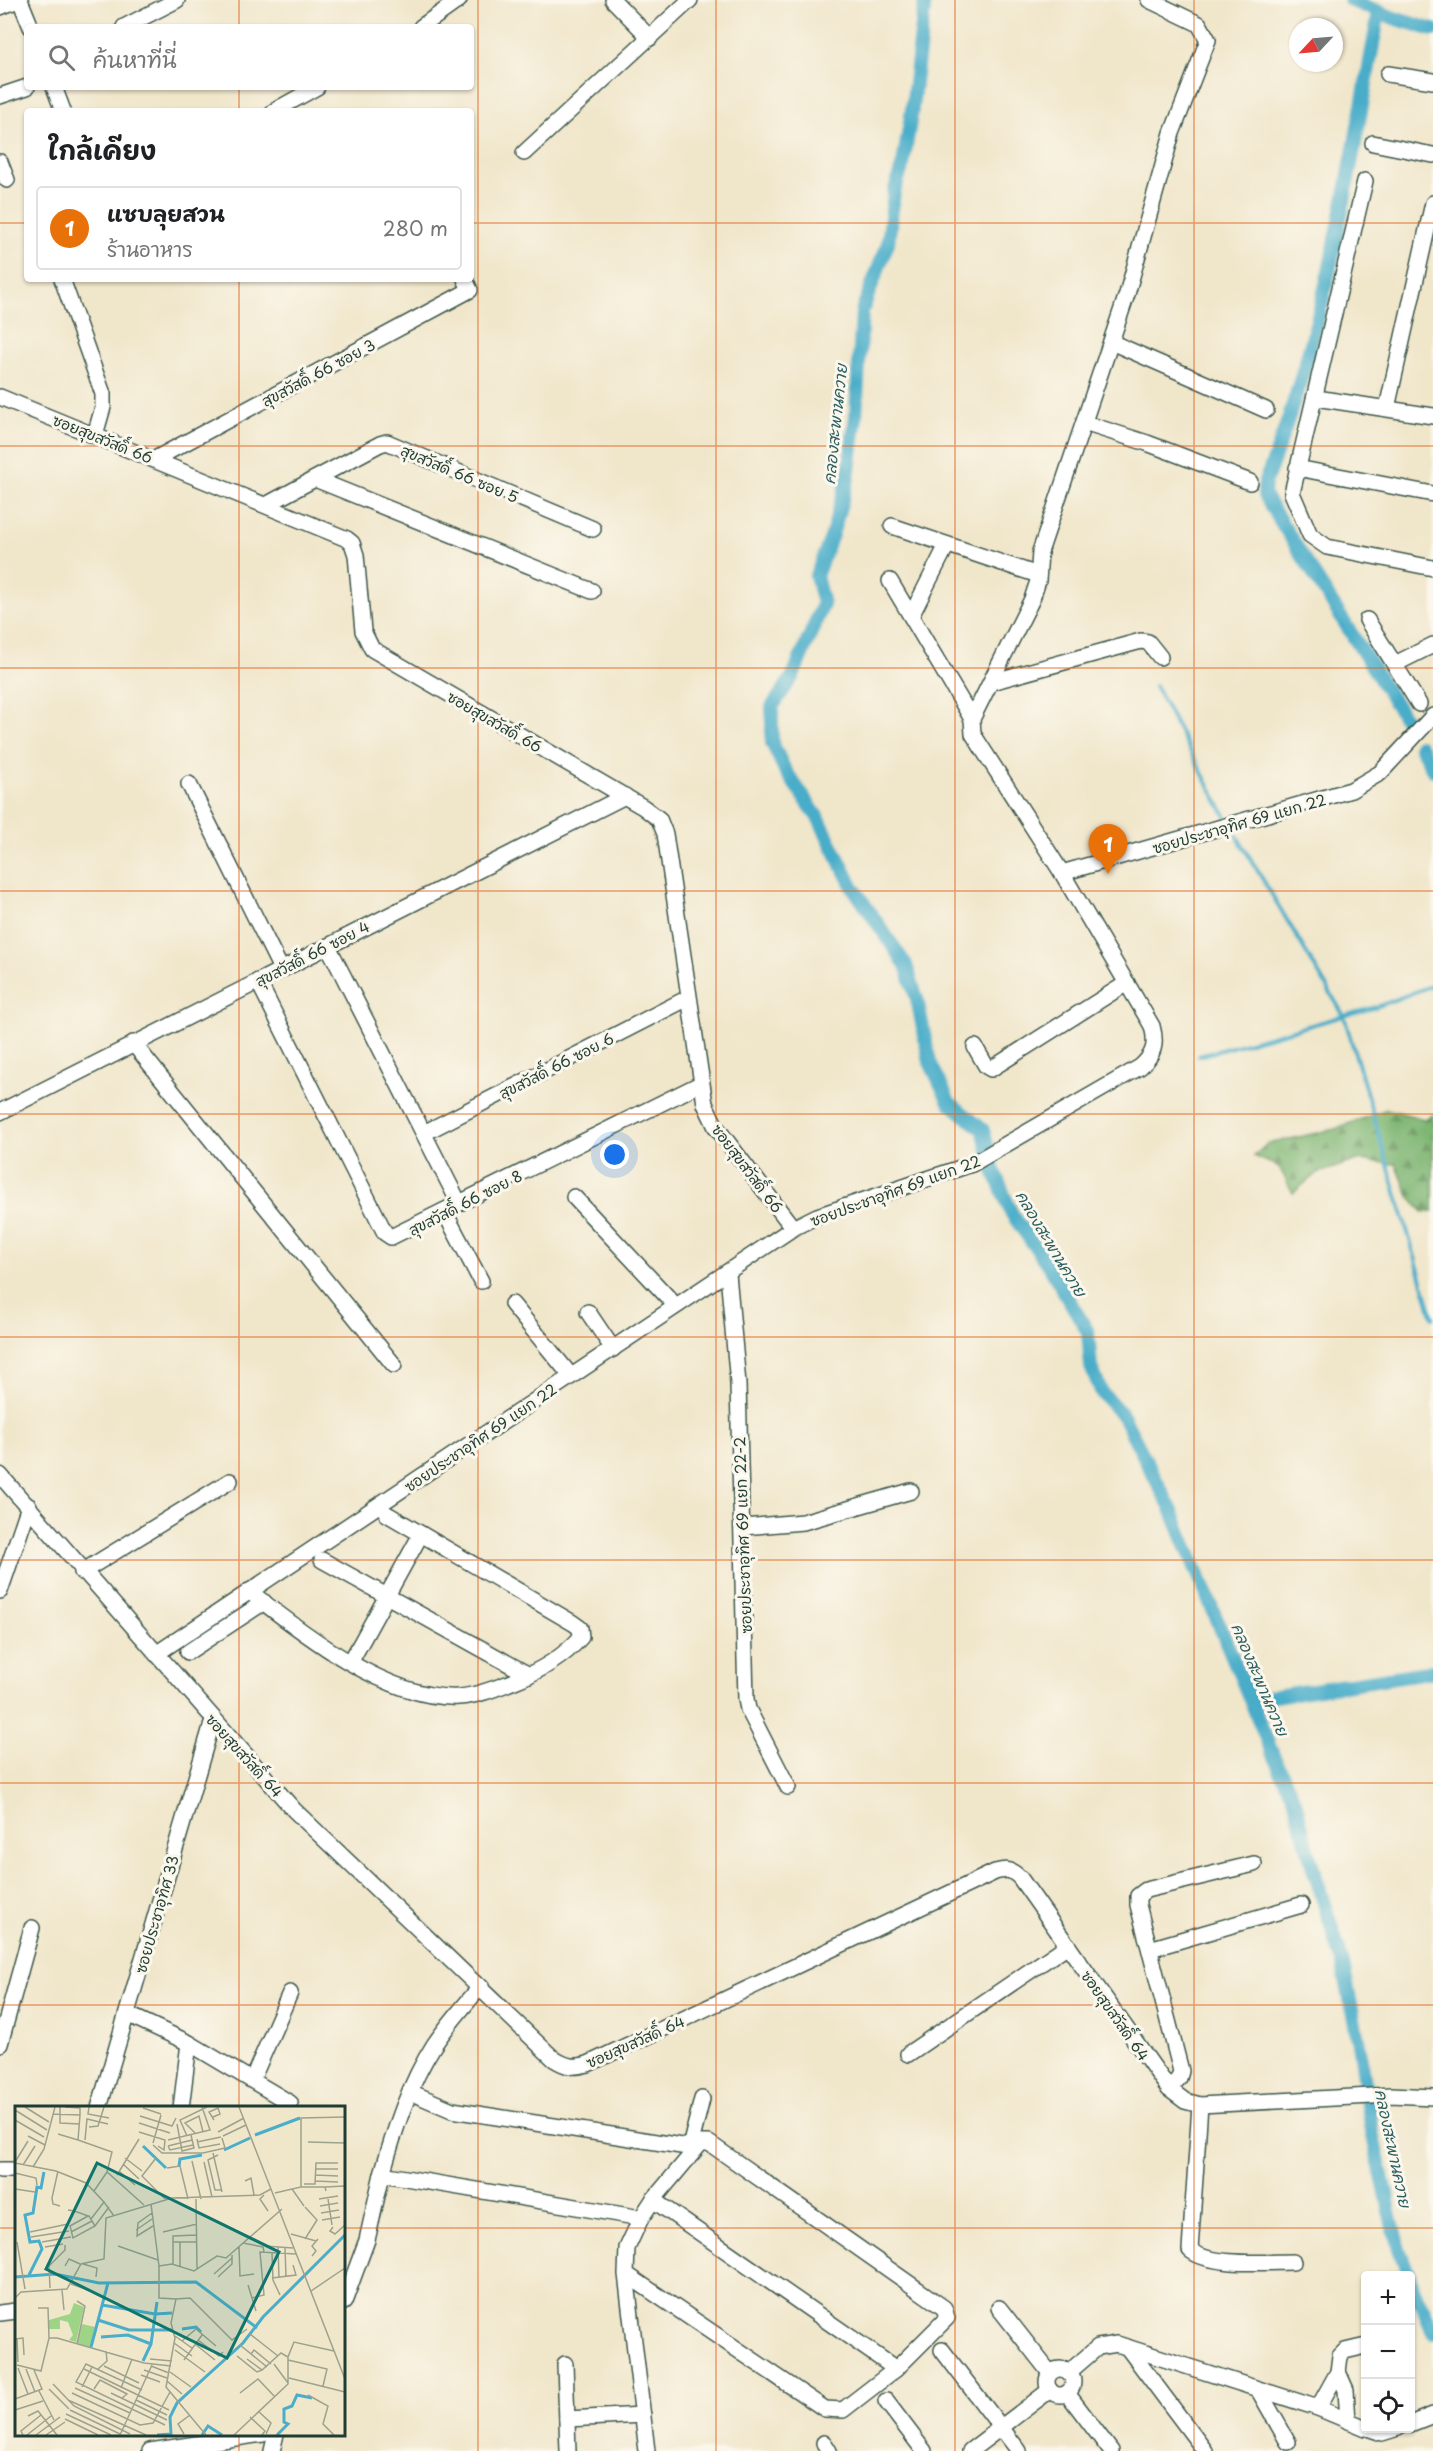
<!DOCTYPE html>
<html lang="th">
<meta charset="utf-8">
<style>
:root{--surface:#fff;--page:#f2f2f2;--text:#202124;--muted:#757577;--line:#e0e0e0;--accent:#ea580c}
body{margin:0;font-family:"Playpen Sans","Playpen Sans Thai",sans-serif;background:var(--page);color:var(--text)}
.controls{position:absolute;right:18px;bottom:18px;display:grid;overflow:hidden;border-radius:6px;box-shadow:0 2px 4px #0004}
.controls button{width:54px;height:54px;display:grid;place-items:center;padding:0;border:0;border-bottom:2px solid var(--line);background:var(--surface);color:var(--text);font:30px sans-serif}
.compass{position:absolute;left:1289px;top:18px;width:54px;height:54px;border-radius:50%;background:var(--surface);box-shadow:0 2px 4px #0004;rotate:244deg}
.you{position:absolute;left:615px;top:1155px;width:21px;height:21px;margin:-15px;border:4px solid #fff;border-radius:50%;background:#1a73e8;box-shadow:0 0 0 9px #1a73e833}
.badge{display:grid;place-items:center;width:39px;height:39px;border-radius:50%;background:var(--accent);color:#fff;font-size:20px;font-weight:700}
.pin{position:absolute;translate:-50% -50px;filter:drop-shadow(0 2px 3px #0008)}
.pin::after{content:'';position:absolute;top:32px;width:21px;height:18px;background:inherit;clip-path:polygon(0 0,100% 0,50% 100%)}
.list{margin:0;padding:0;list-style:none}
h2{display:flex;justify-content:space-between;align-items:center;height:78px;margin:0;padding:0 24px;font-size:26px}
h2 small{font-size:20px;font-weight:400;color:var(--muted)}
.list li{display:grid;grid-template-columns:39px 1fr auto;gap:18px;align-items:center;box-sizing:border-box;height:84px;margin:0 12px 12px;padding:0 12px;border:2px solid var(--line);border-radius:6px}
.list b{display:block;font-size:22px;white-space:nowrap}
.list p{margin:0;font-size:20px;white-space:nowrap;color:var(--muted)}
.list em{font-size:20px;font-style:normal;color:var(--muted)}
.icon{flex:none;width:33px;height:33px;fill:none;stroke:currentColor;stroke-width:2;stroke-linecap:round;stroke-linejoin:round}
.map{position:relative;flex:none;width:1433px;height:2451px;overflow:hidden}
.search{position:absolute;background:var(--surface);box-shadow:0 2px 4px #0004;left:24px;top:24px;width:450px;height:66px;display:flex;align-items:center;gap:15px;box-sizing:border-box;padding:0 21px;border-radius:6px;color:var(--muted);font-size:22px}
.panel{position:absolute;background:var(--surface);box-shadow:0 2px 4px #0004;left:24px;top:108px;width:450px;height:174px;border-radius:6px}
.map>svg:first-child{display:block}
.forest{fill:url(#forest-firs);stroke:#4e7a53;stroke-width:1.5}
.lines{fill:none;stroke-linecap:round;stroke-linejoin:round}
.stream{stroke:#4aadc9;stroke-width:4}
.canal{stroke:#4aadc9;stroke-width:14}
.minor-casing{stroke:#3e564a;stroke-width:18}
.minor{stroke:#fff;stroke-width:15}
.grid{fill:none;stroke:#de580e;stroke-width:1.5;stroke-opacity:0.55}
.labels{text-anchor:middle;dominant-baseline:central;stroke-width:6;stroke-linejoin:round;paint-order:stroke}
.street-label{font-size:15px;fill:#1f3d34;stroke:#fbf7ec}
.water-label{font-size:16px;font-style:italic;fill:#2c5f61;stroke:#fbf7ec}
.inset-river{fill:none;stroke:#4aadc9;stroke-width:3}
.inset-road{fill:none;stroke:#9ca28e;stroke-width:1.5}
.view{fill:#0f766e;fill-opacity:0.15;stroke:#0f766e;stroke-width:3}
.inset-edge{fill:none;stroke:#1f3d34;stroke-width:3}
</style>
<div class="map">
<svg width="1433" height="2451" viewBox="0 0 1433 2451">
<defs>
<pattern id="forest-firs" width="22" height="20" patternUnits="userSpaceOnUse" patternTransform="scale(1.5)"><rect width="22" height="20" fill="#7eb672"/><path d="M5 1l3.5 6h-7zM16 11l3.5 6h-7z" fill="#67955e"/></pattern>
</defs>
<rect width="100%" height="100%" fill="#fbf7ec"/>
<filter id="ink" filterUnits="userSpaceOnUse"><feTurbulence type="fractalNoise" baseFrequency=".0167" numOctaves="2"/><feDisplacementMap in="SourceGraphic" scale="12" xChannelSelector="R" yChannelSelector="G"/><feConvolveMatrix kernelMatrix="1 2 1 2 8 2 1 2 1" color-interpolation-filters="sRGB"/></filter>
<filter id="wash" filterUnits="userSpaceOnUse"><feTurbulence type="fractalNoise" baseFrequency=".008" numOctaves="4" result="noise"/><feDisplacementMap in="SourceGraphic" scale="24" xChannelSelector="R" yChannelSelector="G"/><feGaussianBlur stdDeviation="1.35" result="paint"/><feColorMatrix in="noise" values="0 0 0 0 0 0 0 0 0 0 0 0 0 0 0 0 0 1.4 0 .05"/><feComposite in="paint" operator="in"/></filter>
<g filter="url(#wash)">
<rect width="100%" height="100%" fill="#f0e6ca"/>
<!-- forest -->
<path class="forest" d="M1387,1109L1424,1119L1433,1115V1211L1424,1213L1409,1196L1396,1164L1357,1160L1316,1174L1293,1193L1279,1167L1254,1156L1267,1144L1335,1129Z"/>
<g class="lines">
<!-- stream -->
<g class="stream">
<path d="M1155,686L1226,817"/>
<path d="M1237,836L1344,1016L1433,1318"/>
<path d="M1199,1056L1376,1007L1433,985"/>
</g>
<!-- canal -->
<g class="canal">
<path d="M925,0L911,116L903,164L894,192L888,243L862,311L856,416L848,478L832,535L816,576L823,604L793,676L772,707V743L785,770L819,819L852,886L906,965L917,999L930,1062L949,1102L983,1130L994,1171L1012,1214L1050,1268L1088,1332L1091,1367L1102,1393L1123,1416L1171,1509L1273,1755L1295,1801L1313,1868L1342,1960L1360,2049L1372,2132L1398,2246L1409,2276"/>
<path d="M1350,0L1394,18L1433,30"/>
<path d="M1379,12C1350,169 1325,334 1265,482L1264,495L1409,725"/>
<path d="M1420,746L1433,770"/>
<path d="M1250,1700L1433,1671"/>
<path d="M1410,2279L1433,2332"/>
</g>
</g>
</g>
<g filter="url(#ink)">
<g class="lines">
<!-- minor casing -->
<g class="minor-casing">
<g id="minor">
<path d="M20,0L31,27"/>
<path d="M613,0L650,38"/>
<path d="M0,7L18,0"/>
<path d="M124,27L177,0"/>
<path d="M421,27L459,0"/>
<path d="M1388,74L1433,81"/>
<path d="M54,87L63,111"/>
<path d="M0,96L27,87"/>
<path d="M274,111L317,87"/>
<path d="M1373,143L1433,155"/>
<path d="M524,153L690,0"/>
<path d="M0,162L7,180"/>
<path d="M1365,181L1292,493L1310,535L1327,547L1433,568"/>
<path d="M62,279L103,394V407L95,435"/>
<path d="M1111,342L1266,410"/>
<path d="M0,397L347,539L352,543L356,555L363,631L372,649L643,807L659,819L665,834L705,1104L716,1127L793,1228"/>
<path d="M1316,398L1433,416"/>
<path d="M1387,408L1433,203"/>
<path d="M1084,423L1147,443L1250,482"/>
<path d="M155,459L470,290L465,279"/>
<path d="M1297,468L1433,494"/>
<path d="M315,479L592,591"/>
<path d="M266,505L380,444L387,442L593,529"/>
<path d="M892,526L1038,575"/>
<path d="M890,581L972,719"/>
<path d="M911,616L947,545"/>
<path d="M1367,620L1419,704"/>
<path d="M1395,664L1433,645"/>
<path d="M991,682L1141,641L1148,642L1160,657"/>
<path d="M189,784L281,969"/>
<path d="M1062,873L973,734L972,719L1032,599L1038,581L1040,552L1127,294L1172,133L1208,40L1199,24L1149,0"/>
<path d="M328,946L459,1203"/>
<path d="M258,981L385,1233L391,1237L700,1084"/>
<path d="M133,1043L394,1365"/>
<path d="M975,1047L986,1066L991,1069L1127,983"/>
<path d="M0,1112L625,796"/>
<path d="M424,1133L688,998"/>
<path d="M574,1197L676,1306"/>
<path d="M444,1211L481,1281"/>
<path d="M728,1274L738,1384L746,1699L748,1709L788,1787"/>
<path d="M512,1304L571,1376"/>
<path d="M588,1312L613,1349"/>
<path d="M0,1475L294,1810L554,2059C567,2067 573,2068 588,2064L995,1872C1007,1869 1011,1869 1020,1878L1169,2089L1185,2101L1200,2105L1391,2095L1433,2097"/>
<path d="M743,1527L803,1522L911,1491"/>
<path d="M322,1560L529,1675"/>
<path d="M82,1572L230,1481"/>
<path d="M0,1591L29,1506"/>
<path d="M249,1591C302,1633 389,1701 459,1697C477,1696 496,1688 512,1682C538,1672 563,1658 581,1637L580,1628L573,1623L387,1514"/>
<path d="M188,1652L264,1602"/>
<path d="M156,1654L793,1228L817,1216L972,1164L1140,1067C1154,1055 1157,1044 1152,1026L1062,873L1351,790L1380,773L1433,716"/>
<path d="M351,1661L421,1534"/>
<path d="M1150,1949L1301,1905"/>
<path d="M481,1986C465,2005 448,2024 434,2045C409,2084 395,2129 382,2174L641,2218"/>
<path d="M127,2014L189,2043L290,2103"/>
<path d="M0,2044L32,1928"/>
<path d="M908,2054L1068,1945"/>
<path d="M252,2080L290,1993"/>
<path d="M1169,2089L1179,2078L1181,2071L1138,1905V1896L1146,1890L1254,1864"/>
<path d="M410,2092L452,2110L694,2148"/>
<path d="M1200,2105L1190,2250C1210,2267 1267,2262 1293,2262"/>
<path d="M99,2108L213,1720"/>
<path d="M181,2108L189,2043"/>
<path d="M690,2147L702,2099"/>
<path d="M0,2170H16"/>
<path d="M653,2200L896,2369"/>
<path d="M626,2274L825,2409L843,2410L896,2369L947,2318L944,2308L709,2143H701L653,2200L641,2218L627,2248L626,2274L647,2451"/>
<path d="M344,2302L367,2240L382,2174"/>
<path d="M999,2308L1050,2373"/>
<path d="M0,2313L16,2311"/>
<path d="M1127,2347L1205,2451"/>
<path d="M942,2350L1019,2451"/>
<path d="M565,2364L568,2451"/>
<circle cx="1060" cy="2382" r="13"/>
<path d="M1069,2372L1098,2347L1117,2344L1318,2408L1366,2428"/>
<path d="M1338,2372L1346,2390L1348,2421"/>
<path d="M1259,2391L1288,2442"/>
<path d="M1067,2393L1111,2451"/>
<path d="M886,2401L924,2451"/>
<path d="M1318,2408L1338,2372L1340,2356L1345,2351L1366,2346"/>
<path d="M567,2419L643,2415"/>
<path d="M1410,2424L1433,2415"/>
<path d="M1367,2428L1382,2433L1398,2428"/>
<path d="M824,2443L829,2451"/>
<path d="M150,2451L263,2434"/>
<path d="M272,2451L276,2434"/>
<path d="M970,2451L1050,2390"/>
</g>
</g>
<!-- minor -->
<use href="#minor" class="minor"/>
</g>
</g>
<!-- grid -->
<path class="grid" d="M239,0V27M478,0V2451M716,0V2451M955,0V2451M1194,0V2451M239,87V111M0,223H27M471,223H1433M239,279V2108M0,446H1433M0,668H1433M0,891H1433M0,1114H1433M0,1337H1433M0,1560H1433M0,1783H1433M0,2005H1433M0,2228H16M344,2228H1433M239,2434V2451"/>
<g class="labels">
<!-- street labels -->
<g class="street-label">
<text transform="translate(318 372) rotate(-28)">สุขสวัสดิ์ 66 ซอย 3</text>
<text transform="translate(103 438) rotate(22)">ซอยสุขสวัสดิ์ 66</text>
<text transform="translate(460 473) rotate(23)">สุขสวัสดิ์ 66 ซอย 5</text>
<text transform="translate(495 721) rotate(30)">ซอยสุขสวัสดิ์ 66</text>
<text transform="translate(1239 823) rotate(-16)">ซอยประชาอุทิศ 69 แยก 22</text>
<text transform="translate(312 953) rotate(-27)">สุขสวัสดิ์ 66 ซอย 4</text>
<text transform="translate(556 1065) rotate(-27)">สุขสวัสดิ์ 66 ซอย 6</text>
<text transform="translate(748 1168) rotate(53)">ซอยสุขสวัสดิ์ 66</text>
<text transform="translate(895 1190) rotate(-20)">ซอยประชาอุทิศ 69 แยก 22</text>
<text transform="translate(465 1202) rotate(-27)">สุขสวัสดิ์ 66 ซอย 8</text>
<text transform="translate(480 1437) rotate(-34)">ซอยประชาอุทิศ 69 แยก 22</text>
<text transform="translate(742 1535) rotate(-92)">ซอยประชาอุทิศ 69 แยก 22-2</text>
<text transform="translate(245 1755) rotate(48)">ซอยสุขสวัสดิ์ 64</text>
<text transform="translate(156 1914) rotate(-74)">ซอยประชาอุทิศ 33</text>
<text transform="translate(1116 2015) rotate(55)">ซอยสุขสวัสดิ์ 64</text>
<text transform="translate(635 2041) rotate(-24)">ซอยสุขสวัสดิ์ 64</text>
</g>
<!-- water labels -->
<g class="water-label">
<text transform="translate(834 424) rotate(-84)">คลองสะพานควาย</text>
<text transform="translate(1052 1243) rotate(59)">คลองสะพานควาย</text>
<text transform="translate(1261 1679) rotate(67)">คลองสะพานควาย</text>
<text transform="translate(1394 2148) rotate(78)">คลองสะพานควาย</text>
</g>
</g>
<!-- overview -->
<g transform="translate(15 2106)">
<rect width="330" height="330" fill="#f0e6ca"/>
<path d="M59,197L69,201L61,236L54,234L58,229L53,216L45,214V223H34V214L55,208ZM67,218L80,221L76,242L62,237Z" fill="#9ed485"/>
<path class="inset-river" d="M240,29L285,12M128,40L151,62M209,44L235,32M164,60L165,53L187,49M14,169L27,143L24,135L15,136L10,109L18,107L22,81L26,82L29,66M0,171L40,168L84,177L181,176L242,222M87,199L140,208L157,207M83,214L114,224H157M167,223L181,221L186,226M86,231L113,229L136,238M76,241L93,177M128,255L136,238L142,196M142,329L156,328L155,311L162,297L228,237L248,211L330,129M187,329L193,320L207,329M262,329L273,318L269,316V303L277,300L282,289L297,292"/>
<path class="inset-road" d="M10,1L34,16M45,1V17L65,18M50,1L65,2V9M74,1L73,8L94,12M224,1L330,273M128,2L146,8M0,4L32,24M38,8L65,9L63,34L97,46L92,66M125,10L157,20L161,12M198,11L205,8L203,2L194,6L196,9L199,14M0,14L29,31M124,17L155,27M162,18L167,45L179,42L176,29M74,21L83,20L89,1M124,26L150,34L149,44L143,40M203,26L229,12M43,28L63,34M181,28L170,17L184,10L188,26M13,30L30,39M172,30L165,14L192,1M208,30L231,19M182,33L184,42L205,38M70,34L72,13L93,18M153,34L195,24L187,1M182,36L206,31M293,36L330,37M138,37L146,9M138,39L147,47H188L210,42L207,32M153,40L155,44L178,39M153,40L177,34M198,47L207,86M203,49L193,54L200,84H207M110,52L127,65M141,52L127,70L151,94M177,55L186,93M0,56L13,35M189,56L197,91M0,57L41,65L71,77L89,96M108,58L124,73M8,59L20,40M18,61L29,43L40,1M152,62L165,60L173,93M301,63H323M43,65L37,92L38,98L45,100M104,65L120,79M0,67L21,72L22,79M102,69L124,33M300,69L323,70M230,75L236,72L239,89M300,75L323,76M289,78H300L301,57H323M286,81H310L311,85M310,81L330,80M0,83L20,86M277,83L289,100M79,85L92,66L129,99M260,87L286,81V12L330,11M249,89L245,93L253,105M181,93L182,163M304,93L323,90M313,93L317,119M136,98L144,160V192L161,193L156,217L160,232L151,281L191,329M305,100L323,97M290,101L302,114L290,133M53,104L59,105L65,107L73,110H74L80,120L58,132L55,120L73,110M137,107L123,117L122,130L138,120M306,107L324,104M76,113L89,96L99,110M307,114L325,111M80,120L94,101M318,121L315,125L320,128L330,119M121,124L137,113M15,126L53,118M56,126L77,115M148,126L182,118M276,128L301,135M16,131L54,125M2,136L10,183M27,136L56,131M158,136H182M165,136V161M228,137L248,141L249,146M103,140L143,154M250,140L278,142M30,141L48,138M224,141L225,170L239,168M263,141L264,172M270,142L271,171M257,147L258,174L265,189M297,150L301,145L297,140L303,133M68,158L82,162L81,171M158,158V130L182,129M50,160L54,153L65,158M144,160L157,158L179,165L202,150L211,152L267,103M199,168L217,152M203,171L217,158V149M257,172L281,169L278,159M56,178L73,184M233,179L241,205M35,182L34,160L50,144V139M47,184L49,204M296,185L330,162M0,192L6,186L52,183L66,158L89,153L91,112L157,92L245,89L256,83M237,192L249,189L245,146L281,148M161,193L175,192L217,234L232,223M23,202H33L34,232M235,228L263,250M160,230L177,242M0,233L8,232L9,249M2,233L3,256M183,234L204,250L208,246M167,235L181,223L201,240M159,237L177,250M62,238L70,200L62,195M180,238L200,254M225,239L252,261M160,244L190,266M236,248L239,244L256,258M222,250L242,266L247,264M135,253L157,255M232,253L247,264L266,247L273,251M169,254L187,229M273,254L312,263L308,280M259,258L273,277M2,259L26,265L34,232H42L129,257L156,260M89,260L124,277M136,260L154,267M3,262L13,288M11,263L20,286M69,263L154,304M83,263L92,255L91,245M129,264L152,272M155,266L176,281M126,269L145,276M274,272L330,286M152,275L167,288M38,278L59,300L115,328M67,281L77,261M60,282L115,307M106,282L117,253M34,283L54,303M79,283L85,274L112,288L107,292M127,284L71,258L61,276L150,319M24,285L39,314M57,287L125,319L138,317L155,286M96,287L152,314M225,287L243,273L260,291M293,289L313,300L308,318L319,329M0,293L27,283L19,264M53,294L131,329M121,294L152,309M0,304L28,295M55,304L105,328M243,305L256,317L251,328M51,308L96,329M13,310L23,305L42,329M235,311L250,325L247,329M50,313L83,329M169,328L163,318L175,309M8,329L6,325L26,309M12,329L36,310M21,329L45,311M31,329L50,316M105,329L137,259M219,329L273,278V251L279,236L319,245"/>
<path class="view" d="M82,57L264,146L212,252L31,163Z"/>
<rect width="330" height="330" class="inset-edge"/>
</g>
</svg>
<div class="controls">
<button>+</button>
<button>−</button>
<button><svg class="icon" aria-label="locate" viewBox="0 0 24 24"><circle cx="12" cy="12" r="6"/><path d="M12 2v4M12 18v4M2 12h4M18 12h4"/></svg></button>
</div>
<svg class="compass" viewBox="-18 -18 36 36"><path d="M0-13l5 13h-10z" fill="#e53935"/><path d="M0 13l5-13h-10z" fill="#757577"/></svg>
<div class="you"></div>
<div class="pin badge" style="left:1108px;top:874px;background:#e8710a">1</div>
<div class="search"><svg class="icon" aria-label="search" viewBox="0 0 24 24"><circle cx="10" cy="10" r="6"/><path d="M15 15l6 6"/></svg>ค้นหาที่นี่</div>
<section class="panel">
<h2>ใกล้เคียง<small></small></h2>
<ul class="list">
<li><span class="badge" style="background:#e8710a">1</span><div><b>แซบลุยสวน</b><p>ร้านอาหาร</p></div><em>280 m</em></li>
</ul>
</section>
</div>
